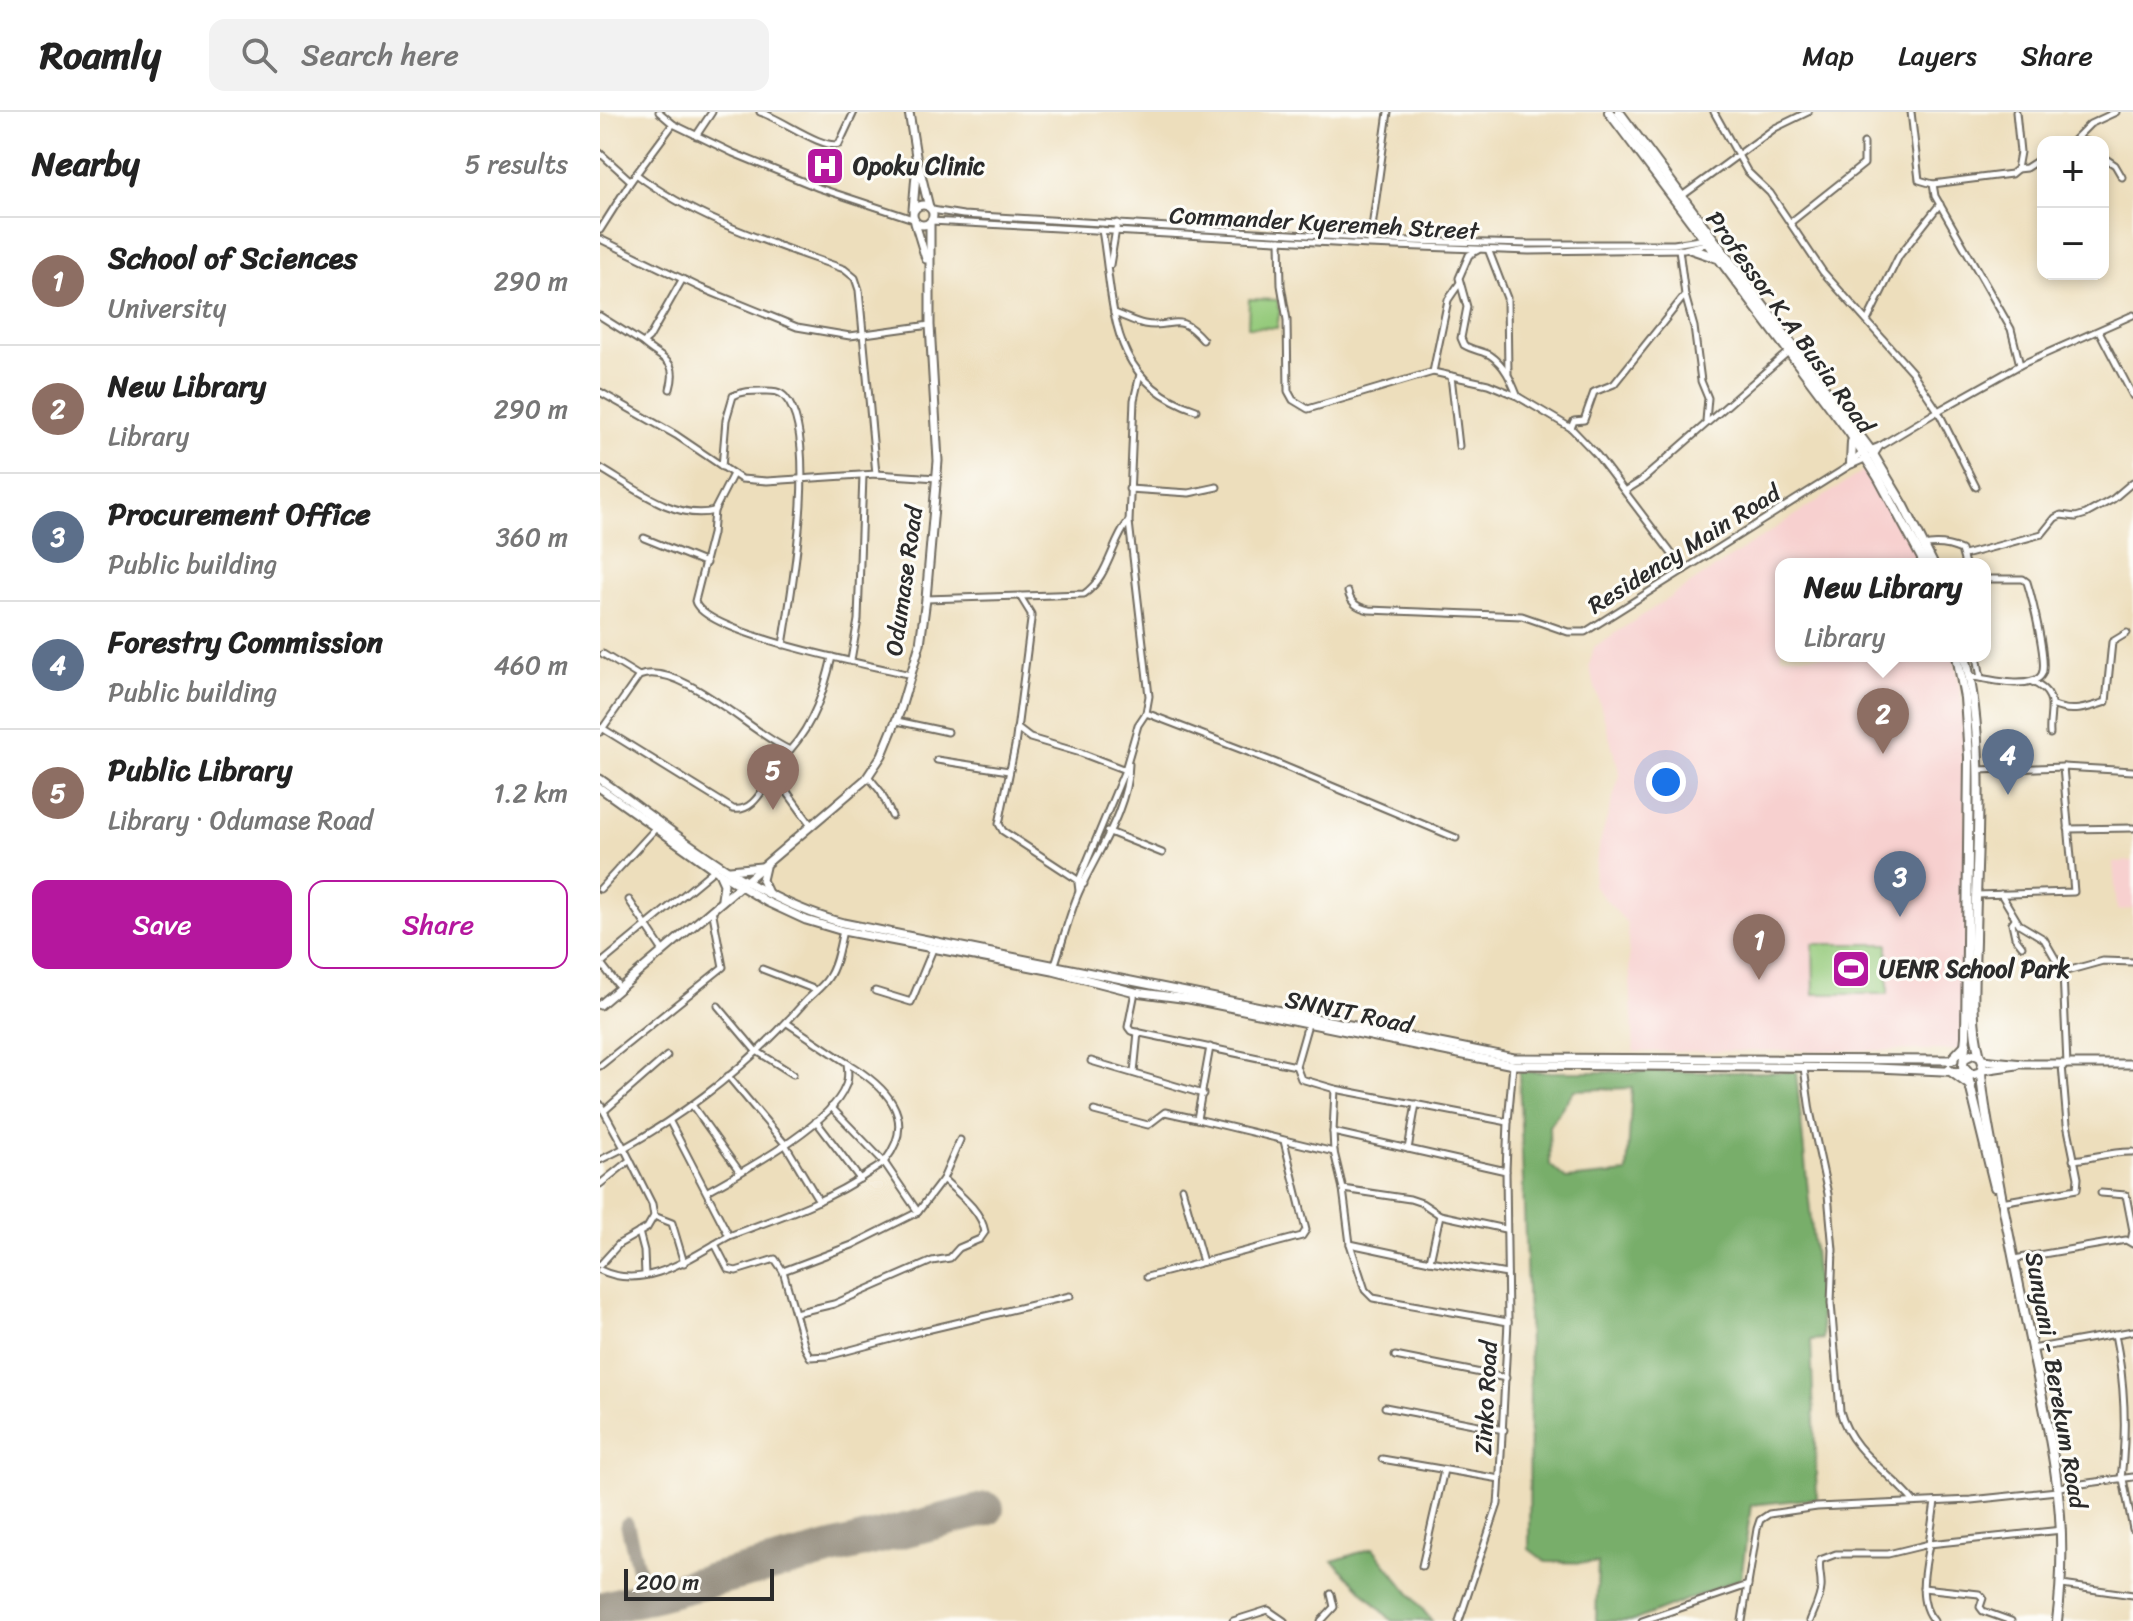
<!DOCTYPE html>
<meta charset="utf-8">
<style>
:root{--surface:#fff;--page:#f2f2f2;--text:#222;--muted:#767676;--line:#e0e0e0;--accent:#b5179e}
body{margin:0;font-family:Sriracha,sans-serif;background:var(--page);color:var(--text)}
.controls{position:absolute;right:24px;top:24px;display:grid;overflow:hidden;border-radius:16px;box-shadow:0 4px 12px #0003}
.controls button{width:72px;height:72px;display:grid;place-items:center;padding:0;border:0;border-bottom:2px solid var(--line);background:var(--surface);color:var(--text);font:40px sans-serif}
.scale{position:absolute;left:24px;bottom:20px;width:150px;box-sizing:border-box;padding-left:8px;border:4px solid #2b2b2b;border-top:0;font-size:22px;line-height:28px;white-space:nowrap;color:#2b2b2b;-webkit-text-stroke:6px #fdfcf7;paint-order:stroke}
.you{position:absolute;left:1066px;top:670px;width:28px;height:28px;margin:-20px;border:6px solid #fff;border-radius:50%;background:#1a73e8;box-shadow:0 0 0 12px #1a73e833}
.badge{display:grid;place-items:center;width:52px;height:52px;border-radius:50%;background:var(--accent);color:#fff;font-size:26px;font-weight:700}
.pin{position:absolute;translate:-50% -66px;filter:drop-shadow(0 2px 4px #0008)}
.pin::after{content:'';position:absolute;top:42px;width:28px;height:24px;background:inherit;clip-path:polygon(0 0,100% 0,50% 100%)}
.popup{position:absolute;left:1175px;top:446px;width:216px;height:104px;box-sizing:border-box;display:grid;place-content:center;border-radius:16px;background:var(--surface);filter:drop-shadow(0 2px 6px #0005);font-size:26px;white-space:nowrap;color:var(--muted)}
.popup b{font-size:30px;color:var(--text)}
.popup::after{content:'';position:absolute;left:50%;top:100%;margin-left:-16px;border:16px solid transparent;border-top-color:var(--surface)}
.list{margin:0;padding:0;list-style:none}
h2{display:flex;justify-content:space-between;align-items:center;height:104px;margin:0;padding:0 32px;font-size:34px}
h2 small{font-size:26px;font-weight:400;color:var(--muted)}
.list li{display:grid;grid-template-columns:52px 1fr auto;gap:24px;align-items:center;box-sizing:border-box;height:128px;padding:0 32px;border-top:2px solid var(--line)}
.list b{display:block;font-size:30px;white-space:nowrap}
.list p{margin:0;font-size:26px;white-space:nowrap;color:var(--muted)}
.list em{font-size:26px;font-style:normal;color:var(--muted)}
.actions{display:flex;gap:16px;padding:24px 32px}
.actions a{flex:1;padding:18px 0;border:2px solid var(--accent);border-radius:16px;text-align:center;font-size:28px;color:var(--accent)}
.actions .main{background:var(--accent);color:#fff}
.icon{flex:none;width:44px;height:44px;fill:none;stroke:currentColor;stroke-width:2;stroke-linecap:round;stroke-linejoin:round}
.map{position:relative;flex:none;width:1533px;height:1509px;overflow:hidden}
header{display:flex;align-items:center;gap:48px;box-sizing:border-box;height:112px;padding:0 40px;background:var(--surface);border-bottom:2px solid var(--line)}
header strong{font-size:38px}
nav{display:flex;gap:44px;margin-inline-start:auto;font-size:28px}
.search{width:560px;height:72px;background:var(--page);display:flex;align-items:center;gap:20px;box-sizing:border-box;padding:0 28px;border-radius:16px;color:var(--muted);font-size:30px}
main{display:flex}
aside{flex:1;background:var(--surface)}
.map>svg:first-child{display:block}
.built{fill:#f7d0cf}
.green{fill:#95ca7b;stroke:#607a53;stroke-width:2}
.forest{fill:#78ae6b;stroke:#526c4b;stroke-width:2;fill-rule:evenodd}
.lines{fill:none;stroke-linecap:round;stroke-linejoin:round}
.taxiway{stroke:#8c8474;stroke-width:14}
.runway{stroke:#8c8474;stroke-width:34}
.street-casing{stroke:#6f6a5e;stroke-width:9}
.secondary-casing{stroke:#6f6a5e;stroke-width:11}
.primary-casing{stroke:#6f6a5e;stroke-width:12}
.street{stroke:#fff;stroke-width:5}
.secondary{stroke:#fff;stroke-width:7}
.primary{stroke:#fff;stroke-width:8}
.labels{text-anchor:middle;dominant-baseline:central;stroke-width:6;stroke-linejoin:round;paint-order:stroke}
.poi-label{font-size:24px;font-weight:bold;fill:#2b2b2b;stroke:#fdfcf7;text-anchor:start}
.street-label{font-size:24px;fill:#2b2b2b;stroke:#fdfcf7}
</style>
<header>
<strong>Roamly</strong>
<div class="search"><svg class="icon" aria-label="search" viewBox="0 0 24 24"><circle cx="10" cy="10" r="6"/><path d="M15 15l6 6"/></svg>Search here</div>
<nav><a>Map</a><a>Layers</a><a>Share</a></nav>
</header>
<main>
<aside>
<h2>Nearby<small>5 results</small></h2>
<ul class="list">
<li><span class="badge" style="background:#8d6e63">1</span><div><b>School of Sciences</b><p>University</p></div><em>290 m</em></li>
<li><span class="badge" style="background:#8d6e63">2</span><div><b>New Library</b><p>Library</p></div><em>290 m</em></li>
<li><span class="badge" style="background:#5c6f8a">3</span><div><b>Procurement Office</b><p>Public building</p></div><em>360 m</em></li>
<li><span class="badge" style="background:#5c6f8a">4</span><div><b>Forestry Commission</b><p>Public building</p></div><em>460 m</em></li>
<li><span class="badge" style="background:#8d6e63">5</span><div><b>Public Library</b><p>Library · Odumase Road</p></div><em>1.2 km</em></li>
</ul>
<div class="actions"><a class="main">Save</a><a>Share</a></div>
</aside>
<div class="map">
<svg width="1533" height="1509" viewBox="0 0 1533 1509">
<rect width="100%" height="100%" fill="#fdfcf7"/>
<filter id="ink" filterUnits="userSpaceOnUse"><feTurbulence type="fractalNoise" baseFrequency=".0125" numOctaves="2"/><feDisplacementMap in="SourceGraphic" scale="16" xChannelSelector="R" yChannelSelector="G"/><feConvolveMatrix kernelMatrix="1 2 1 2 8 2 1 2 1" color-interpolation-filters="sRGB"/></filter>
<filter id="wash" filterUnits="userSpaceOnUse"><feTurbulence type="fractalNoise" baseFrequency=".006" numOctaves="4" result="noise"/><feDisplacementMap in="SourceGraphic" scale="32" xChannelSelector="R" yChannelSelector="G"/><feGaussianBlur stdDeviation="1.8" result="paint"/><feColorMatrix in="noise" values="0 0 0 0 0 0 0 0 0 0 0 0 0 0 0 0 0 1.4 0 .05"/><feComposite in="paint" operator="in"/></filter>
<g filter="url(#wash)">
<rect width="100%" height="100%" fill="#eddebc"/>
<!-- built -->
<g class="built">
<path d="M1269,355L1321,452H1181V544H1355L1366,618V938L1034,940L1027,811L993,774L998,737L1020,662L989,554L994,535Z"/>
<path d="M1533,749V797L1517,798L1513,750Z"/>
</g>
<!-- green -->
<g class="green">
<path d="M649,187L678,188V196L680,197L677,216L648,215Z"/>
<path d="M1213,832H1288V882H1214Z"/>
</g>
<!-- forest -->
<g class="forest">
<path d="M919,960H1196L1223,1227L1211,1228L1217,1386L1151,1393L1141,1466L1033,1509H996L998,1451L946,1450L929,1437L930,1261ZM1032,976L1027,1061L966,1067L950,1053L949,1014L974,978Z"/>
<path d="M773,1436L832,1509H792L733,1449Z"/>
</g>
<g class="lines">
<!-- taxiway -->
<g class="taxiway">
<path d="M40,1463L49,1474L67,1479"/>
<path d="M25,1490L36,1480L41,1469L27,1412"/>
</g>
<!-- runway -->
<path class="runway" d="M0,1497L387,1397"/>
</g>
</g>
<g filter="url(#ink)">
<g class="lines">
<!-- street casing -->
<g class="street-casing">
<g id="street">
<path d="M59,0L73,12L133,41L219,76L313,107"/>
<path d="M160,0C180,6 223,38 239,32L254,0"/>
<path d="M1114,0L1147,59L1170,81L1223,160L1312,260L1338,299L1280,334L1262,341L1252,350"/>
<path d="M1311,0L1319,68L1333,72L1335,84L1411,217L1420,253L1338,299L1376,375"/>
<path d="M96,24L112,0"/>
<path d="M1477,27L1488,30"/>
<path d="M1472,30L1490,12L1516,0"/>
<path d="M0,41L31,69"/>
<path d="M1503,45L1515,53L1522,65"/>
<path d="M1417,57L1426,56L1443,45"/>
<path d="M36,62C98,109 171,131 244,157L255,166L259,178L276,362"/>
<path d="M1333,72L1411,62L1417,57L1420,40L1416,0"/>
<path d="M1082,84L1175,16L1208,0"/>
<path d="M332,98L363,103L810,129L929,132H1074L1105,127"/>
<path d="M331,109L769,133L929,139L1084,137L1110,131"/>
<path d="M1191,110L1264,52V31"/>
<path d="M0,118L31,69L73,12"/>
<path d="M502,118C515,194 507,269 596,298"/>
<path d="M0,127L101,176L197,215L250,224L330,213"/>
<path d="M680,128L681,173L687,208L688,279L693,288L708,297L833,260L888,272L917,284L971,316L997,343L1084,458"/>
<path d="M770,130L788,0"/>
<path d="M888,137L907,186L908,261"/>
<path d="M878,138L869,143L859,166L867,195L861,226L864,233C872,238 882,239 890,243C905,253 911,268 917,283"/>
<path d="M510,153L517,111"/>
<path d="M1085,183L1094,215L1101,269L1108,286L1106,309"/>
<path d="M514,201C524,204 534,210 544,212C574,218 576,197 603,228"/>
<path d="M0,204L43,231L49,226L82,168"/>
<path d="M1267,209L1299,144L1340,92"/>
<path d="M1499,219L1533,284"/>
<path d="M43,231C61,248 79,246 70,277"/>
<path d="M1420,253L1533,203"/>
<path d="M833,260L848,188L859,172"/>
<path d="M540,262L534,288L529,410L549,584L546,601"/>
<path d="M851,264L859,334"/>
<path d="M0,280L76,323L141,367L167,369L276,362L337,366"/>
<path d="M971,316L974,309L984,308L994,280L1014,272L1085,183L1079,137"/>
<path d="M122,355L126,308L133,284C142,279 152,279 162,279C171,279 179,278 185,285C220,324 191,482 183,533"/>
<path d="M0,356C33,375 75,409 114,399L133,362"/>
<path d="M529,377L589,381L617,375"/>
<path d="M1025,379L1041,369L1188,240"/>
<path d="M114,399L112,422L95,489C103,522 275,554 311,563"/>
<path d="M44,426L106,451"/>
<path d="M1323,434C1336,431 1348,432 1361,438L1365,452"/>
<path d="M1364,443L1442,422L1455,406L1461,403L1476,405L1486,402L1513,387L1533,370"/>
<path d="M748,480C751,492 758,495 769,498L922,504L968,520H985L1249,354L1274,343L1280,334"/>
<path d="M420,484L431,502V508L415,634L399,712L403,719L484,772"/>
<path d="M326,487L484,482C508,466 511,432 528,410"/>
<path d="M3,542L39,564"/>
<path d="M1377,544L1381,566"/>
<path d="M251,548L258,508L263,363"/>
<path d="M1370,565C1388,566 1414,575 1432,569C1437,568 1440,566 1442,562C1448,550 1432,486 1427,470L1423,467H1385"/>
<path d="M1432,570C1461,583 1448,599 1450,622"/>
<path d="M1452,593C1471,602 1488,596 1506,590L1512,530L1527,521"/>
<path d="M297,609L348,620"/>
<path d="M2,616L133,697C152,700 161,680 171,666H177L211,713"/>
<path d="M417,616L430,626L481,641L528,659"/>
<path d="M0,620L39,564C81,548 153,623 190,638C214,611 224,579 232,545"/>
<path d="M337,648L409,659"/>
<path d="M1378,658L1463,655L1533,659"/>
<path d="M268,664L281,680L292,704"/>
<path d="M1468,717L1533,716"/>
<path d="M507,719L562,741"/>
<path d="M0,777L56,716"/>
<path d="M479,779L478,771L525,658L538,613L546,601L674,650L856,726"/>
<path d="M1401,782L1419,812L1444,827L1463,860"/>
<path d="M1376,783L1474,780L1463,655"/>
<path d="M29,788L63,839"/>
<path d="M1415,807L1412,811L1415,825L1422,834"/>
<path d="M0,850L20,876"/>
<path d="M0,852L115,757"/>
<path d="M455,852C463,829 469,803 479,780C497,740 528,698 529,652"/>
<path d="M162,857L216,878"/>
<path d="M275,879L311,890L333,837"/>
<path d="M535,880L528,915L531,919L696,954"/>
<path d="M118,894L155,938L193,962"/>
<path d="M708,912L696,954L701,967L735,977L908,1010L913,953"/>
<path d="M610,935L597,1007L734,1040"/>
<path d="M491,949L603,982"/>
<path d="M1467,953L1463,860L1503,849L1533,850"/>
<path d="M0,954L123,855L112,797"/>
<path d="M1204,956L1210,999L1228,1082L1233,1138L1231,1191L1240,1299C1251,1341 1289,1359 1314,1390"/>
<path d="M534,961L538,920"/>
<path d="M128,964L185,1032L219,1089"/>
<path d="M735,977L733,1020L906,1059L908,1010"/>
<path d="M0,992L24,1036C90,999 152,950 202,893C210,883 222,876 228,866C237,853 239,834 243,819"/>
<path d="M92,993L140,1060"/>
<path d="M4,999L67,944"/>
<path d="M494,999L548,1013L565,1000L597,1007"/>
<path d="M216,1009L260,1067"/>
<path d="M733,1020L734,1040L743,1077L810,1087L822,1091L840,1103L905,1117"/>
<path d="M808,1037L816,992"/>
<path d="M0,1048L24,1036L52,1092L54,1104L47,1116L19,1132L0,1153"/>
<path d="M1473,1048C1493,1046 1513,1039 1533,1040"/>
<path d="M0,1072L30,1048"/>
<path d="M582,1076L603,1150"/>
<path d="M743,1077L750,1132L830,1149"/>
<path d="M108,1079C143,1059 231,1012 245,975C249,968 248,959 247,951L187,911"/>
<path d="M1501,1081L1526,1083L1533,1119L1531,1129"/>
<path d="M1401,1090L1477,1077L1478,1066L1467,1012L1462,953"/>
<path d="M318,1100L343,1067L360,1028"/>
<path d="M840,1103L830,1149L907,1162"/>
<path d="M54,1104L72,1111L84,1151"/>
<path d="M39,1120L44,1139L45,1163"/>
<path d="M129,1124C177,1106 227,1090 270,1060C274,1057 281,1054 285,1049C319,1005 284,973 247,951"/>
<path d="M115,1132L128,1157L136,1159L175,1147L183,1159L252,1133L318,1100L284,1050L231,995"/>
<path d="M750,1132L765,1178L773,1186L908,1210"/>
<path d="M1414,1147L1526,1128L1533,1132"/>
<path d="M0,1158C45,1180 91,1145 129,1124L70,1010"/>
<path d="M183,1159L205,1236L210,1245L228,1244L318,1220L470,1184"/>
<path d="M547,1165L702,1124L706,1118L684,1029"/>
<path d="M195,1201L234,1192L332,1149L350,1146L359,1136L380,1127L385,1120C381,1098 359,1082 343,1067"/>
<path d="M1515,1222C1525,1271 1527,1318 1521,1367"/>
<path d="M1432,1237L1533,1219"/>
<path d="M795,1244L906,1266"/>
<path d="M785,1295L904,1318"/>
<path d="M782,1347L900,1367"/>
<path d="M1523,1367L1533,1417"/>
<path d="M1459,1375L1533,1365"/>
<path d="M822,1454L844,1358"/>
<path d="M1462,1473L1533,1483"/>
<path d="M1323,1476L1379,1482L1383,1486L1380,1495L1383,1499L1411,1509"/>
<path d="M633,1509L668,1498L684,1509"/>
<path d="M721,1509L734,1495L731,1482"/>
<path d="M859,1509L898,1392L899,1379L908,1210L906,1059"/>
<path d="M1042,1509L1148,1473"/>
<path d="M1142,1509L1157,1417L1160,1408L1169,1402L1217,1395L1371,1388L1457,1379"/>
<path d="M1210,1509C1214,1498 1220,1488 1221,1476C1222,1466 1218,1458 1220,1448L1236,1442H1288L1329,1432L1335,1390"/>
<path d="M1334,1509C1316,1490 1325,1456 1329,1432L1462,1418"/>
</g>
</g>
<!-- secondary casing -->
<g class="secondary-casing">
<g id="secondary">
<path d="M309,0L317,50L313,98"/>
<path d="M319,54L329,95"/>
<circle cx="323" cy="103" r="10"/>
<path d="M315,111L326,147"/>
<path d="M0,667C76,721 151,787 243,811L914,946L1354,948"/>
<path d="M0,676L118,760L167,790L206,808L243,819L453,859L535,880L589,887L913,953L1276,956L1365,960"/>
<path d="M165,755L162,768L168,781"/>
<path d="M130,758L161,755"/>
<path d="M119,761L124,772L122,787"/>
<path d="M0,893L266,667L282,643L300,599L320,532L326,487L338,349L330,213V110"/>
<path d="M1382,948L1423,952H1533"/>
<path d="M1383,958L1417,953"/>
</g>
</g>
<!-- primary casing -->
<g class="primary-casing">
<g id="primary">
<path d="M1009,0L1250,321L1278,365L1325,452"/>
<path d="M1019,0L1271,339L1304,394L1333,452"/>
<path d="M1091,137L1120,147"/>
<path d="M1251,351L1252,330"/>
<path d="M1357,544L1365,586L1369,645L1366,924L1363,954L1371,963L1381,960L1383,951L1381,945L1373,942L1365,946"/>
<path d="M1365,544C1387,635 1376,737 1375,829C1374,867 1370,908 1380,945"/>
<path d="M1350,949L1366,932"/>
<path d="M1349,958L1371,974"/>
<path d="M1381,960C1383,994 1391,1028 1397,1062C1408,1120 1420,1179 1432,1237C1452,1334 1470,1408 1457,1509"/>
<path d="M1367,961L1395,1075"/>
</g>
</g>
<!-- street -->
<use href="#street" class="street"/>
<!-- secondary -->
<use href="#secondary" class="secondary"/>
<!-- primary -->
<use href="#primary" class="primary"/>
</g>
</g>
<!-- icons -->
<defs>
<g id="hospital-square" transform="scale(2)"><rect x="-9" y="-9" width="18" height="18" rx="4" fill="#b5179e" stroke="#fdfcf7"/><path d="M-5-5h3v3.5h4V-5h3V5h-3V1.5h-4V5h-3Z" fill="#fff"/></g>
<g id="stadium-square" transform="scale(2)"><rect x="-9" y="-9" width="18" height="18" rx="4" fill="#b5179e" stroke="#fdfcf7"/><path d="M0-5a6.5 5 0 1 0 0 10a6.5 5 0 1 0 0-10ZM-3.5-1.8h7v3.6h-7Z" fill="#fff"/></g>
</defs>
<g fill-rule="evenodd">
<use href="#hospital-square" x="225" y="54"/>
<use href="#stadium-square" x="1251" y="857"/>
</g>
<g class="labels">
<!-- poi labels -->
<g class="poi-label">
<text x="253" y="54">Opoku Clinic</text>
<text x="1279" y="857">UENR School Park</text>
</g>
<!-- street labels -->
<g class="street-label">
<text transform="translate(724 111) rotate(3)">Commander Kyeremeh Street</text>
<text transform="translate(1190 210) rotate(54)">Professor K.A Busia Road</text>
<text transform="translate(1084 437) rotate(-32)">Residency Main Road</text>
<text transform="translate(304 469) rotate(-82)">Odumase Road</text>
<text transform="translate(749 900) rotate(12)">SNNIT Road</text>
<text transform="translate(1456 1268) rotate(80)">Sunyani - Berekum Road</text>
<text transform="translate(886 1286) rotate(-87)">Zinko Road</text>
</g>
</g>
</svg>
<div class="controls">
<button>+</button>
<button>−</button>
</div>
<div class="scale">200 m</div>
<div class="you"></div>
<div class="pin badge" style="left:1159px;top:868px;background:#8d6e63">1</div>
<div class="pin badge" style="left:1283px;top:642px;background:#8d6e63">2</div>
<div class="popup"><b>New Library</b>Library</div>
<div class="pin badge" style="left:1300px;top:805px;background:#5c6f8a">3</div>
<div class="pin badge" style="left:1408px;top:683px;background:#5c6f8a">4</div>
<div class="pin badge" style="left:173px;top:698px;background:#8d6e63">5</div>
</div>
</main>
